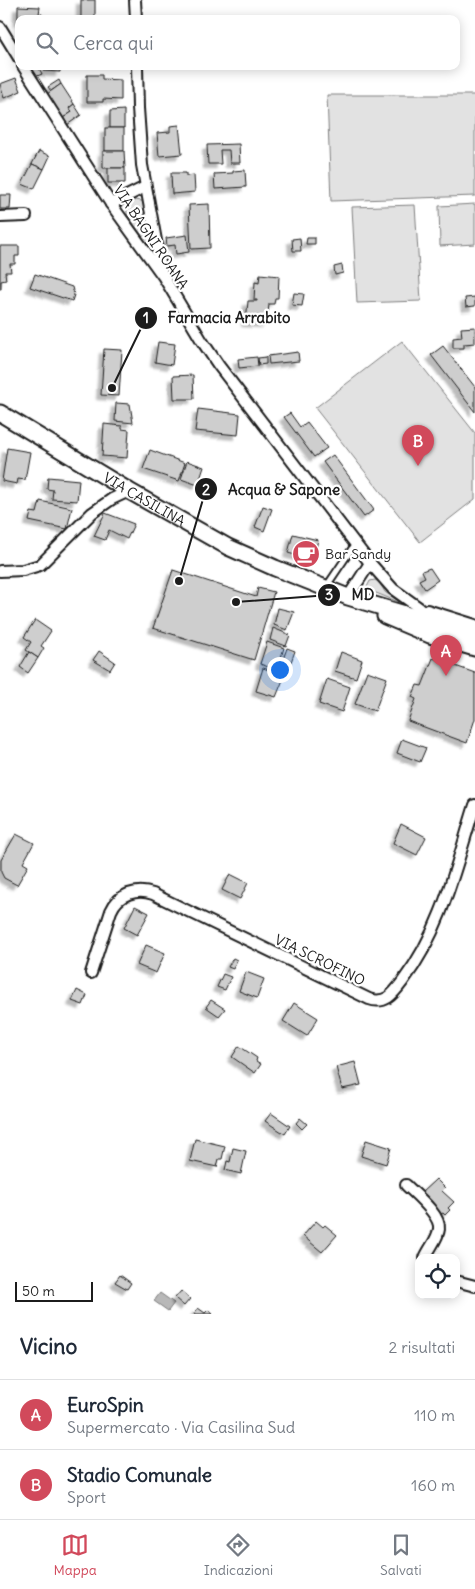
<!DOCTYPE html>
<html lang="it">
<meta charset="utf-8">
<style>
:root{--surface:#fff;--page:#f6f6f7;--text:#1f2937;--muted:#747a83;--line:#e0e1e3;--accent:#d1495b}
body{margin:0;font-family:Delius,sans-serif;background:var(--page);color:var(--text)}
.controls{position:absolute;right:15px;bottom:15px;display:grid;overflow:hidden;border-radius:10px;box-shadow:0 2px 12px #0003}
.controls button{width:45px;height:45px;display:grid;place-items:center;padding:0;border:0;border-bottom:1px solid var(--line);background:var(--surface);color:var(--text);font:25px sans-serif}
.scale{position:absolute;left:15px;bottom:12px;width:78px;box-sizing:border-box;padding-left:5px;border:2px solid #1c1c1c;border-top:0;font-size:14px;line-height:18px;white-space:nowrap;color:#1c1c1c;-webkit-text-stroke:4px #fff;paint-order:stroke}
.you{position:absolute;left:279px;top:669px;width:18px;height:18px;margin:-12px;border:4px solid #fff;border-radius:50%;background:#1a73e8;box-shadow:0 0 0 8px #1a73e833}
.badge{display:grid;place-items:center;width:32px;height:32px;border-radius:50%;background:var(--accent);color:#fff;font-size:16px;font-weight:700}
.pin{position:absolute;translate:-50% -41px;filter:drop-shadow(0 1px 2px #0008)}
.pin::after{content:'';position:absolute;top:26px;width:18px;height:15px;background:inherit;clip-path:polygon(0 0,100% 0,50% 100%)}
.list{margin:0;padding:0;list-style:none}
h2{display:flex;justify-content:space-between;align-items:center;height:65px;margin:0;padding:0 20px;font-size:21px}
h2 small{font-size:16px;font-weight:400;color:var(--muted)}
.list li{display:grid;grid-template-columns:32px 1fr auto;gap:15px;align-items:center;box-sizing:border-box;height:70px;padding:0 20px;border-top:1px solid var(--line)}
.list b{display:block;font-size:19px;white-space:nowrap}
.list p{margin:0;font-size:16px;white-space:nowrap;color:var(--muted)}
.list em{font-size:16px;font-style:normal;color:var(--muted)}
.icon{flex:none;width:28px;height:28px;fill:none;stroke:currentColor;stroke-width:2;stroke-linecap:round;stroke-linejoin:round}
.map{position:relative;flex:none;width:475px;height:1314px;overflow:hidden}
.search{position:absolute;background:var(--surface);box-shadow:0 2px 12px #0003;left:15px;right:15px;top:15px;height:55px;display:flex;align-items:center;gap:12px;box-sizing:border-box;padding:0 18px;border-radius:10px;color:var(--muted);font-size:19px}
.sheet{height:205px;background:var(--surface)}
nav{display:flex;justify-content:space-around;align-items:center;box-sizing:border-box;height:70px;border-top:1px solid var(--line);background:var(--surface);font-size:14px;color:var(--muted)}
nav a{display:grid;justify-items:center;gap:2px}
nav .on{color:var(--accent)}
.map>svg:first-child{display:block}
.green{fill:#e2e2e2;stroke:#7f7f7f}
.water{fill:#b8b8b8;stroke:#7a7a7a}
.building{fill:#cecece;stroke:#1c1c1c;filter:url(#shadow)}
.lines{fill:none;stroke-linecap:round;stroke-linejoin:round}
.lane-casing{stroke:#1c1c1c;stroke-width:9}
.street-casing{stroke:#1c1c1c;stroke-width:14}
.primary-casing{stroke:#1c1c1c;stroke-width:19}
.lane{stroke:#fff;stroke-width:5}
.street{stroke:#fff;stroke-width:10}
.primary{stroke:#fff;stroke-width:15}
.labels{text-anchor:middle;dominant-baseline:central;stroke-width:4.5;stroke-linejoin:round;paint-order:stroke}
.street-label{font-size:14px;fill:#1c1c1c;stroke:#fff}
.poi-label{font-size:14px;fill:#1c1c1c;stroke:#fff;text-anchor:start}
.leader{fill:none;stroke:#1c1c1c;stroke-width:2}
.callout-dot{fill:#1c1c1c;stroke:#fff;stroke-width:2}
.mark-label{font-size:15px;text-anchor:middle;font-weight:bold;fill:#fff}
.callout-label{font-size:15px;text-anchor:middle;font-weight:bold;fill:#1c1c1c;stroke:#fff;stroke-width:4.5;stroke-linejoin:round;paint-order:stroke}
</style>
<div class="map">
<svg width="475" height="1314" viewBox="0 0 475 1314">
<defs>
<filter id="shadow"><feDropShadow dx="-4.5" dy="4.5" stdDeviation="1" flood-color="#0004"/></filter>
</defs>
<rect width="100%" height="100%" fill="#fff"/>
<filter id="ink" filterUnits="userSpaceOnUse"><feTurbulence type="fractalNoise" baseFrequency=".02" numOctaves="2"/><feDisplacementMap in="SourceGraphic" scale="10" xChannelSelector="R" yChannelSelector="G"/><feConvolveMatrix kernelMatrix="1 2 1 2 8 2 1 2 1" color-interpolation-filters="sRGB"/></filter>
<g filter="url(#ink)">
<!-- green -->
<g class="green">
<path d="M327,95H475V196L331,201Z"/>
<path d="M135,200L142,201L145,206L154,251H152L127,214V206Z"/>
<path d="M475,204V244L440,246L439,206Z"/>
<path d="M415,205L421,301L357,303L352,207Z"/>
<path d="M402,341L475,433V499L420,542L315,408Z"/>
<path d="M375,580L379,582L385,592L401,603L366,589L370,581Z"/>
</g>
<!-- water -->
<path class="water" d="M160,1293L174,1303L168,1311L154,1301Z"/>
<!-- building -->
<g class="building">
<rect x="81" y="0" width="14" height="19"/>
<path d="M18,6L40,7L39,14H42V19H19V22H18Z"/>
<path d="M33,66H38L42,74L35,77L31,67Z"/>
<path d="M44,66H60V72L43,71Z"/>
<path d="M87,75H102V79L121,80V100L103,99V102H87Z"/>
<path d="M16,78L21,91L4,98L0,84Z"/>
<path d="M59,80L61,84L51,91L48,87Z"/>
<path d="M61,84L74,104L69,108L72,112L63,118L47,94Z"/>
<path d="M74,104L81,115L67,125L63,118L72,112L69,108Z"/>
<path d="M124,110V128H110V111Z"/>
<path d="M179,125L182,154L159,156L157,133L170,132V126Z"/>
<rect x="105" y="128" width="19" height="23"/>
<path d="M239,144L240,163H230L229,150H220L221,164H208L207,145Z"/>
<path d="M39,151L50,156L44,169L32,164Z"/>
<path d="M103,151H124L125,168H103Z"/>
<path d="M32,164L44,169L34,189L22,184Z"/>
<rect x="108" y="168" width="17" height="15"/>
<path d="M245,170L246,187L215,189L214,174L233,173V171Z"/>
<path d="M171,173H186V176L194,175L195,192L172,194Z"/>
<path d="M0,195H11L10,209H0Z"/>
<path d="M209,204L210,248L191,249L189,205Z"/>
<path d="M187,235L189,252L176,254L175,245L167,246L166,238Z"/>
<path d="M300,238L301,251H293L292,239Z"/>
<path d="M307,238H315V244H306Z"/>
<path d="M0,246H19V256H15V264H10L11,272H5L6,280L1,281V289H0Z"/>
<path d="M342,265L343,273L335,275L334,267Z"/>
<path d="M35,274L72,287L74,295L72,301L30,287Z"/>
<path d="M260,274L279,276L278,298H275L274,304H269L267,323L246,322L248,301H257V300H254L255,282L259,283Z"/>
<path d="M294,293L304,294L302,306L292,305Z"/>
<path d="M475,297V306L466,307L465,298Z"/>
<path d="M475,327V343L464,344V348H453V338L462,337L461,328Z"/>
<path d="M158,342L175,344L172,365L155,362Z"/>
<path d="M443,346L475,387V412L431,355Z"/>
<path d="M104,349L122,350L119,396L101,395Z"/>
<path d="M298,352L299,361L269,364L268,356Z"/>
<path d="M257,357L258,366L239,368L238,359Z"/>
<path d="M266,357V364L259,365L258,358Z"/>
<path d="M193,375L194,399H174L173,376Z"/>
<path d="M116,403L130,404L133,423L115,421Z"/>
<path d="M198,409L240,414L238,435L195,431Z"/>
<path d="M290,413L300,427L307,422L327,448L314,457L284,417Z"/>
<path d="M104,424L122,426V429L129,430L127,458L102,456Z"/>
<path d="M7,448L30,452L25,480L18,479L17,484L2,481Z"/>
<path d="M150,450L185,463L179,481L143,469Z"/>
<path d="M333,455L374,510L364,517L323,462Z"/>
<path d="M187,461L204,467L198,485L181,479Z"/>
<path d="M48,477L79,480L77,501L52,499L53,490L47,489Z"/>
<path d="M40,501L72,508L67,529L29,521L31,512L37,513Z"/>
<path d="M263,506L272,509L264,531L255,527Z"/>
<path d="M105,513L134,524L127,539L109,530L105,540L94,536Z"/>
<path d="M293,534L318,540L313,560L288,553Z"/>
<path d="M430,568L438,580L425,589L419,580L425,577L422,571Z"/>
<path d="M173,570L256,597L258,588L274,592L254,660L153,628Z"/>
<path d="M278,608L294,612L287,630L274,625Z"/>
<path d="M35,620L51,631L41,646L44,648L38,658L26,650L31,642L24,637Z"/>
<path d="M273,628L290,635L286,646L270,640Z"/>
<path d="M267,642L284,648L277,670L260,664Z"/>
<path d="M287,648L295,651L287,673L279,671Z"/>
<path d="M99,651L115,662L110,670L93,660Z"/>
<path d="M29,652L38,658L28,673L20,667Z"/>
<path d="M341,652L362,660L356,678L335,671Z"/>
<path d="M433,658L475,673V719L467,743L408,721L416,699L412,697L417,685L422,686Z"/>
<path d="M263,668L285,675L276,697L256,691Z"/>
<path d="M367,671L387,678L375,711L355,704Z"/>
<path d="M327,679L350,687L342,712L319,704Z"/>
<path d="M402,739L426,748L420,762L397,753Z"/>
<path d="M401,824L426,837L417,855L393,843Z"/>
<path d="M16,834L34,843L23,863L28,866L17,885L4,878L1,872V860Z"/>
<path d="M230,874L248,883L240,899L222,890Z"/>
<path d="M135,906L149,913L137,935L124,928Z"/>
<path d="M146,945L165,953L156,973L137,965Z"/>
<path d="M233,958L237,960L233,969L228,967Z"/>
<path d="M246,972L264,979L257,998L239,991Z"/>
<path d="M223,974L231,977L225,990L217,987Z"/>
<path d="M77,990L87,995L83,1005L72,1001Z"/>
<path d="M211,1000L225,1009L219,1016L206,1007Z"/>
<path d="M294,1003L318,1018L307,1036L283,1021Z"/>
<path d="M239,1046L257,1058L256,1061L261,1064L255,1073L232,1057Z"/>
<path d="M355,1062L361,1085L342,1089L336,1067Z"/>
<path d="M271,1113L290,1126L285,1134L265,1121Z"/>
<path d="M300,1118L307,1124L302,1129L296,1123Z"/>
<path d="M195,1139L225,1146L222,1159H219L217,1167L190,1161Z"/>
<path d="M366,1140L391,1148L386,1164L361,1156Z"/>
<path d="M233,1148L246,1151L241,1174L225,1170L227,1161L230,1162Z"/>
<path d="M436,1179L445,1188L442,1191L454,1202L448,1208L450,1210L445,1215L443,1213L441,1214L421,1193Z"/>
<path d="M316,1221L323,1227L325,1225L337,1235L322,1252L303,1236Z"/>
<path d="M120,1275L131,1283L127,1289L115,1282Z"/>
<path d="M181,1291L190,1299L184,1306L175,1298Z"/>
<path d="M198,1308L205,1313L208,1310L213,1314H194Z"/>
</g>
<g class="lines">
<!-- lane casing -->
<g class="lane-casing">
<path id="lane" d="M326,587L355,544"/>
</g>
<!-- street casing -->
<g class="street-casing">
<g id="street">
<path d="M135,0L136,19"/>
<path d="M0,27L19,58"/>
<path d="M23,66L111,204L163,276L202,341L219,366L370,563L393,589L436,620"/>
<path d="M137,66L138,108L142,165L162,273"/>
<path d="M111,204L145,187"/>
<path d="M0,217L26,216"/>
<path d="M0,571L23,570L40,565L92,513L112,499L129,491"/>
<path d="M348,597L370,563"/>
<path d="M427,610L475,625"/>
<path d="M91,973L111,911C118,894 137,888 153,894L369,999C386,1005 394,993 403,981C442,930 456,865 475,805"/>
<path d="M406,1185C415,1194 441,1215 439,1229C438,1239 429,1248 425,1258"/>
<path d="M456,1281L475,1286"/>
</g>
</g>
<!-- primary casing -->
<g class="primary-casing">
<g id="primary">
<path id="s1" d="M0,413L129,491L228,547L275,568L348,597L475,635"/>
<path d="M385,616L430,635L475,648"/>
</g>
</g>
<!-- lane -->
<use href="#lane" class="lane"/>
<!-- street -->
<use href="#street" class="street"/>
<!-- primary -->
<use href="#primary" class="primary"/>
</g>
</g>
<!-- icons -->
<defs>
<g id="cafe-disc" transform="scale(1.4375)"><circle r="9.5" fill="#d1495b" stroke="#fff"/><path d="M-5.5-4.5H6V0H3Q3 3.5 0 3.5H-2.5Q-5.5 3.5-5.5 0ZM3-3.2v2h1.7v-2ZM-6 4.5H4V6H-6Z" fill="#fff"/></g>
</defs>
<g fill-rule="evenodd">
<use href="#cafe-disc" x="306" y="554"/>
</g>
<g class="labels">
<!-- street labels -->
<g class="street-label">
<text transform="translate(151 237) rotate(56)">VIA BAGNI ROANA</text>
<text stroke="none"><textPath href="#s1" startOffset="168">VIA CASILINA</textPath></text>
<text transform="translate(320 960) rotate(26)">VIA SCROFINO</text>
</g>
<!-- poi labels -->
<g class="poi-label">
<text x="325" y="554">Bar Sandy</text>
</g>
</g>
<!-- callouts -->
<path class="leader" d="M112 388L146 318M179 581L206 489M236 602L329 595"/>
<g class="callout-dot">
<circle cx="112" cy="388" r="5"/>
<circle cx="179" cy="581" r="5"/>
<circle cx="236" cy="602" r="5"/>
<circle cx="146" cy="318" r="12"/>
<circle cx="206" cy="489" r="12"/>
<circle cx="329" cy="595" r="12"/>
</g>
<g class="mark-label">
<text x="146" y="323">1</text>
<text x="206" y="495">2</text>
<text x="329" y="600">3</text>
</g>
<g class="callout-label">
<text x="229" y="323">Farmacia Arrabito</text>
<text x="284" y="495">Acqua &amp; Sapone</text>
<text x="363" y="600">MD</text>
</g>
</svg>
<div class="controls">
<button><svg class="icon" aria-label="locate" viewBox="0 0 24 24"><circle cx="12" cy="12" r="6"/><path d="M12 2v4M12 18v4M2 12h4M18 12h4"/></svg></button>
</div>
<div class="scale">50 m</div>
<div class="you"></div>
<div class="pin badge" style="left:446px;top:676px">A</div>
<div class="pin badge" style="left:418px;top:466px">B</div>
<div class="search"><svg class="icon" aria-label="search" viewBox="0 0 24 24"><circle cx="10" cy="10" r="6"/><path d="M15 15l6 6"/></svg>Cerca qui</div>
</div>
<section class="sheet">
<h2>Vicino<small>2 risultati</small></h2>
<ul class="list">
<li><span class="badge">A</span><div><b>EuroSpin</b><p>Supermercato · Via Casilina Sud</p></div><em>110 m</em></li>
<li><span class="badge">B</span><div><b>Stadio Comunale</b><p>Sport</p></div><em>160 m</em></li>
</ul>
</section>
<nav>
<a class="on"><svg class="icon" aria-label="map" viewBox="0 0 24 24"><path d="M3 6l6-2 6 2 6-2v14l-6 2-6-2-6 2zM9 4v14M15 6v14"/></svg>Mappa</a>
<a><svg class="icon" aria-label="directions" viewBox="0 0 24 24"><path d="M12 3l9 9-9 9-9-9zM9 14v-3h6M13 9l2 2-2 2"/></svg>Indicazioni</a>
<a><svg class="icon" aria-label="saved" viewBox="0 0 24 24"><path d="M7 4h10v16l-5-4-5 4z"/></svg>Salvati</a>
</nav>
